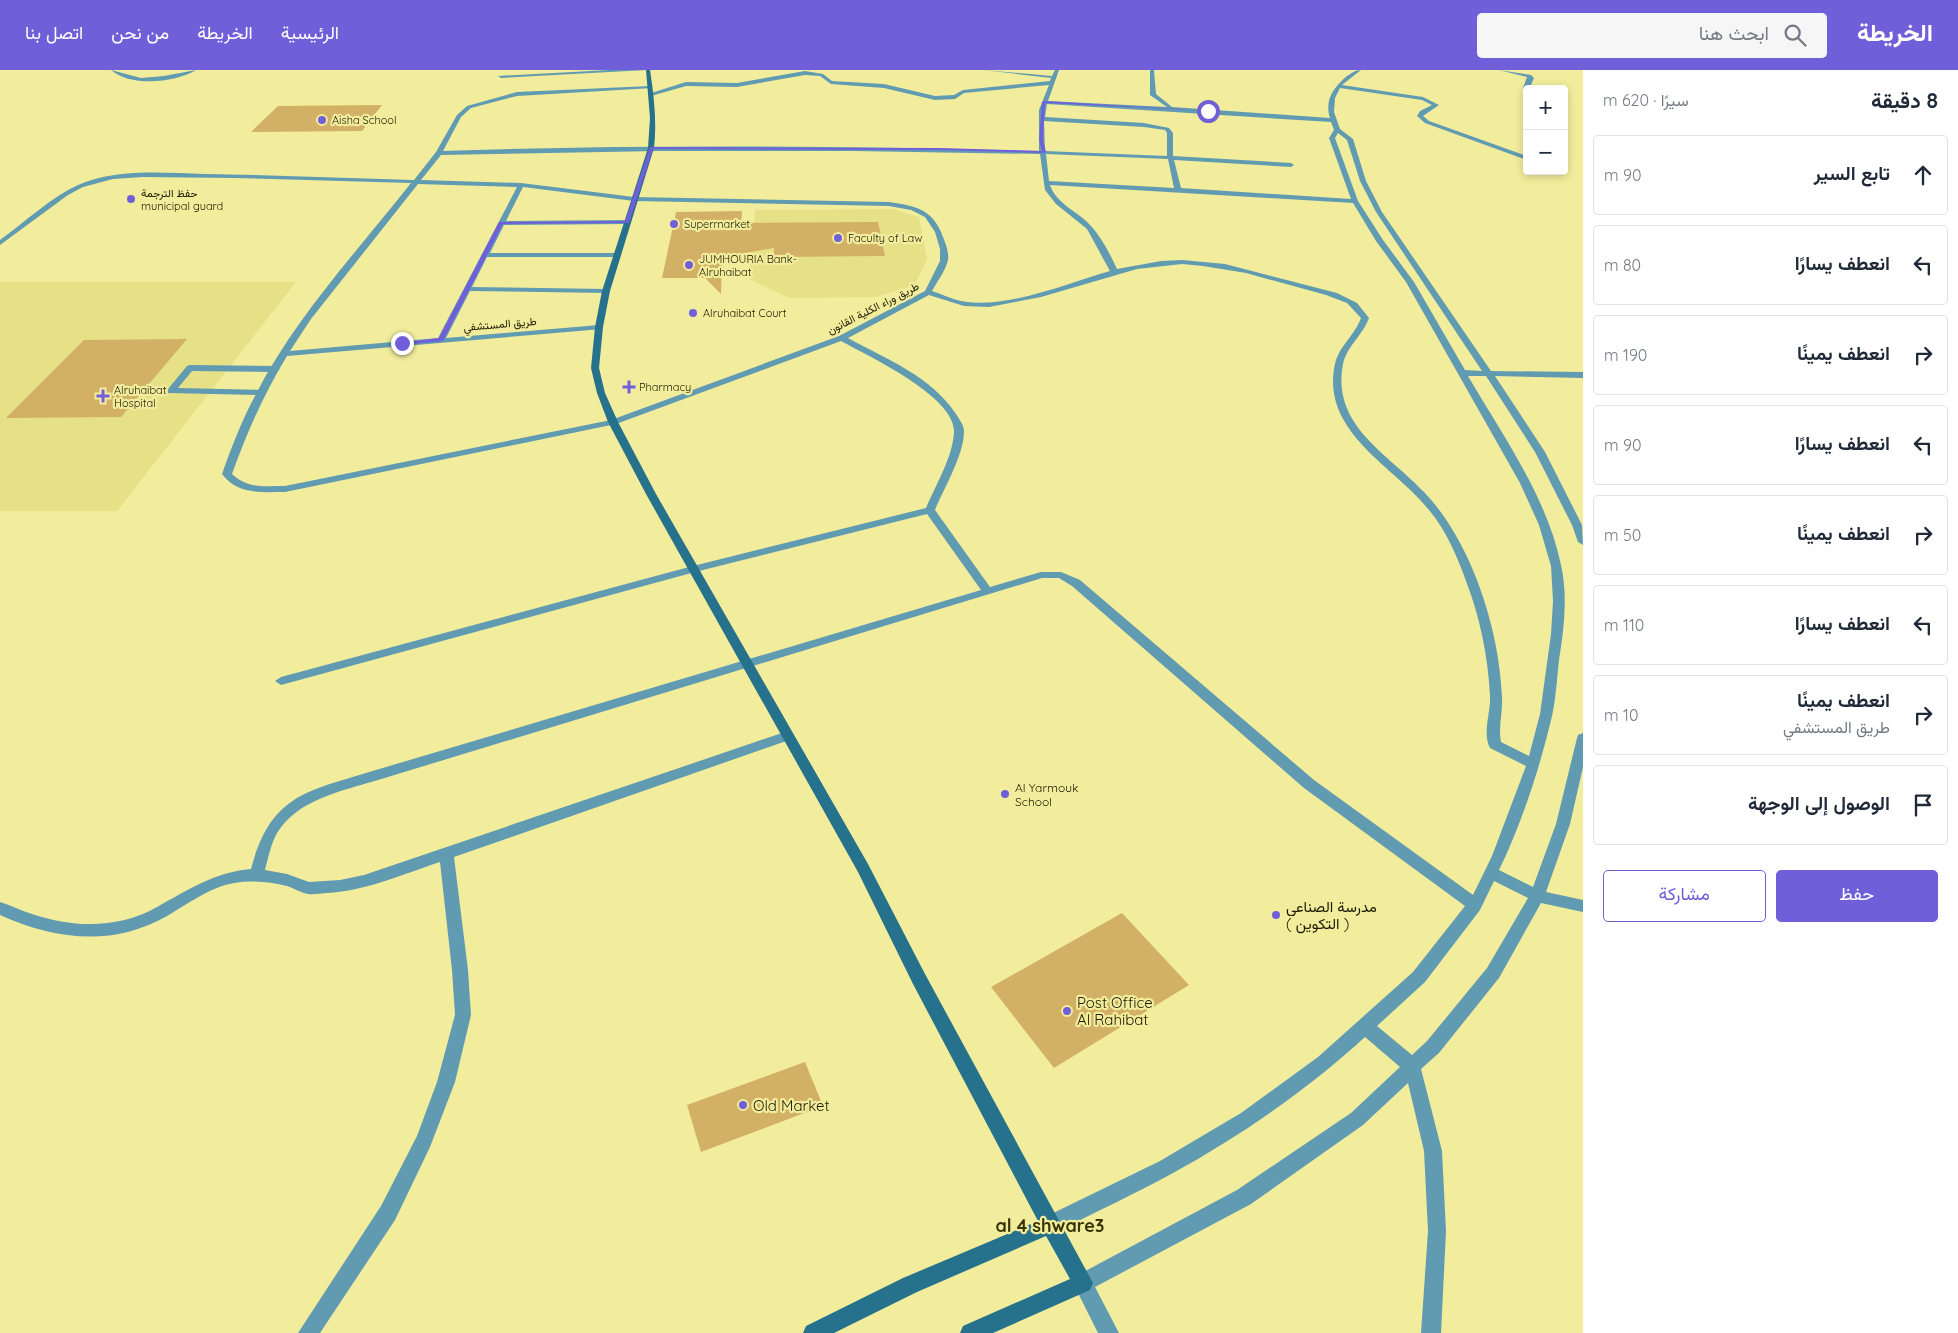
<!DOCTYPE html>
<html lang="ar">
<meta charset="utf-8">
<style>
:root{--surface:#fff;--page:#f6f6f7;--text:#1f2937;--muted:#747a83;--line:#e0e1e3;--accent:#715fda}
body{margin:0;font-family:Quicksand,Vazirmatn,sans-serif;background:var(--page);color:var(--text);direction:rtl}
.controls{position:absolute;right:15px;top:15px;display:grid;overflow:hidden;border-radius:5px;box-shadow:0 2px 8px #0003}
.controls button{width:45px;height:45px;display:grid;place-items:center;padding:0;border:0;border-bottom:1px solid var(--line);background:var(--surface);color:var(--text);font:25px sans-serif}
.stop{position:absolute;width:15px;height:15px;margin:-11px;border:4px solid #715fda;border-radius:50%;background:#fff}
.stop.end{background:#715fda;border-color:#fff;box-shadow:0 1px 5px #0008}
.list{margin:0;padding:0;list-style:none}
h2{display:flex;justify-content:space-between;align-items:center;height:65px;margin:0;padding:0 20px;font-size:21px}
h2 small{font-size:16px;font-weight:400;color:var(--muted)}
.list li{display:grid;grid-template-columns:32px 1fr auto;gap:15px;align-items:center;box-sizing:border-box;height:80px;margin:0 10px 10px;padding:0 10px;border:1px solid var(--line);border-radius:5px}
.list b{display:block;font-size:19px;white-space:nowrap}
.list p{margin:0;font-size:16px;white-space:nowrap;color:var(--muted)}
.list em{font-size:16px;font-style:normal;color:var(--muted)}
.actions{display:flex;gap:10px;padding:15px 20px}
.actions a{flex:1;padding:11px 0;border:1px solid var(--accent);border-radius:5px;text-align:center;font-size:18px;color:var(--accent)}
.actions .main{background:var(--accent);color:#fff}
.icon{flex:none;width:28px;height:28px;fill:none;stroke:currentColor;stroke-width:2;stroke-linecap:round;stroke-linejoin:round}
.map{position:relative;flex:none;width:1583px;height:1263px;overflow:hidden;direction:ltr}
header{display:flex;align-items:center;gap:30px;box-sizing:border-box;height:70px;padding:0 25px;background:var(--accent);color:#fff}
header strong{font-size:24px}
nav{display:flex;gap:28px;margin-inline-start:auto;font-size:18px}
.search{width:350px;height:45px;background:var(--page);display:flex;align-items:center;gap:12px;box-sizing:border-box;padding:0 18px;border-radius:5px;color:var(--muted);font-size:19px}
main{display:flex}
aside{flex:1;background:var(--surface)}
.map>svg:first-child{display:block}
.built{fill:#e6e187}
.building{fill:#d2b065}
.lines{fill:none;stroke-linecap:round;stroke-linejoin:round}
.service{fill:#619bb2;fill-rule:evenodd}
.minor{fill:#619bb2;fill-rule:evenodd}
.secondary{fill:#26728d;fill-rule:evenodd}
.route{fill:#715fda}
.poi-dot{fill:#715fda;stroke:#f2ed9c;stroke-width:2}
.labels{text-anchor:middle;dominant-baseline:central;stroke-width:4.5;stroke-linejoin:round;paint-order:stroke}
.far-poi-label{font-size:11px;fill:#1b1900;stroke:#f2ed9c;text-anchor:start}
.far-street-label{font-size:11px;fill:#1b1900;stroke:#f2ed9c}
.poi-label{font-size:12px;fill:#1b1900;stroke:#f2ed9c;text-anchor:start}
.near-poi-label{font-size:15px;fill:#1b1900;stroke:#f2ed9c;text-anchor:start}
.near-quarter-label{font-size:18px;font-weight:bold;fill:#373408;stroke:#f2ed9c}
</style>
<header>
<strong>الخريطة</strong>
<div class="search"><svg class="icon" aria-label="search" viewBox="0 0 24 24"><circle cx="10" cy="10" r="6"/><path d="M15 15l6 6"/></svg>ابحث هنا</div>
<nav><a>الرئيسية</a><a>الخريطة</a><a>من نحن</a><a>اتصل بنا</a></nav>
</header>
<main>
<aside>
<h2>8 دقيقة<small>سيرًا · 620 m</small></h2>
<ul class="list">
<li><svg class="icon" aria-label="ahead" viewBox="0 0 24 24"><path d="M12 20V5M6 11l6-6 6 6"/></svg><div><b>تابع السير</b></div><em>90 m</em></li>
<li><svg class="icon" aria-label="left" viewBox="0 0 24 24"><path d="M17 20v-9H6M10 6l-5 5 5 5"/></svg><div><b>انعطف يسارًا</b></div><em>80 m</em></li>
<li><svg class="icon" aria-label="right" viewBox="0 0 24 24"><path d="M7 20v-9h11M14 6l5 5-5 5"/></svg><div><b>انعطف يمينًا</b></div><em>190 m</em></li>
<li><svg class="icon" aria-label="left" viewBox="0 0 24 24"><path d="M17 20v-9H6M10 6l-5 5 5 5"/></svg><div><b>انعطف يسارًا</b></div><em>90 m</em></li>
<li><svg class="icon" aria-label="right" viewBox="0 0 24 24"><path d="M7 20v-9h11M14 6l5 5-5 5"/></svg><div><b>انعطف يمينًا</b></div><em>50 m</em></li>
<li><svg class="icon" aria-label="left" viewBox="0 0 24 24"><path d="M17 20v-9H6M10 6l-5 5 5 5"/></svg><div><b>انعطف يسارًا</b></div><em>110 m</em></li>
<li><svg class="icon" aria-label="right" viewBox="0 0 24 24"><path d="M7 20v-9h11M14 6l5 5-5 5"/></svg><div><b>انعطف يمينًا</b><p>طريق المستشفي</p></div><em>10 m</em></li>
<li><svg class="icon" aria-label="arrive" viewBox="0 0 24 24"><path d="M6 21V4h12l-3 4 3 4H6"/></svg><div><b>الوصول إلى الوجهة</b></div></li>
</ul>
<div class="actions"><a class="main">حفظ</a><a>مشاركة</a></div>
</aside>
<div class="map">
<svg width="1583" height="1263" viewBox="0 0 1583 1263">
<rect width="100%" height="100%" fill="#f2ed9c"/>
<!-- built -->
<g class="built">
<path d="M893,139L919,147L927,189L915,215L876,227L789,228L749,209L755,140Z"/>
<path d="M0,212H296L117,441H0Z"/>
</g>
<!-- building -->
<g class="building">
<path d="M382,35L362,61L251,62L278,36Z"/>
<path d="M742,141L741,153L878,152L885,186L774,187V178L722,187L721,224L705,208H662L676,142Z"/>
<path d="M187,269L121,347L6,348L84,270Z"/>
<path d="M1122,843L1189,915L1054,998L991,917Z"/>
<path d="M805,992L823,1036L701,1082L687,1035Z"/>
</g>
<g class="lines">
<!-- service -->
<path class="service" d="M190,295L276,296L280,299L276,302L192,301L178,318L264,320L265,322L261,325L168,323V319L187,296Z"/>
<!-- minor -->
<g class="minor">
<path d="M111,0L141,8L164,6L196,0C175,13 130,17 111,0Z"/>
<path d="M609,0H647L501,8L498,6Z"/>
<path d="M983,0L1052,6L1055,0H1059L1048,31L1167,37L1150,25V0H1154L1156,24L1172,37L1330,48C1324,30 1334,17 1347,6C1352,3 1355,0 1361,0L1342,15L1423,27L1439,35L1423,46L1429,51L1527,86V90L1425,53L1417,46L1420,41L1432,35L1422,30L1340,18L1335,28L1334,42L1340,59L1353,69L1366,111L1382,142L1491,301L1583,302V308L1495,306L1545,382L1582,455L1583,475L1578,472L1572,455L1535,382L1486,306H1468C1503,366 1547,427 1561,495C1568,526 1564,559 1559,590C1557,608 1556,628 1552,646C1540,697 1522,753 1499,800L1533,817L1556,754L1577,668L1578,665L1583,663V697L1570,754L1546,822L1583,830V842L1541,833L1499,908L1439,983L1421,999L1442,1081L1446,1161L1441,1263H1421L1428,1161L1424,1081L1408,1013L1363,1055L1251,1134L1095,1217L1119,1263H1098L1073,1213L1076,1206L1237,1120L1351,1043L1400,997L1365,967C1307,1020 1242,1065 1173,1103C1135,1124 1095,1142 1057,1162L1050,1164L1043,1162L1041,1155L1043,1148L1160,1091L1241,1043L1318,987L1413,902L1465,836L1304,718L1072,516L1059,508H1042L378,710C342,721 298,729 277,763C271,774 268,788 265,800L287,804L309,812L340,810L364,805L782,663H792L793,666L792,669L454,787L468,900L471,945L455,1012L430,1077L395,1150L320,1263H298L381,1136L417,1066L437,1012L455,945L452,900L440,792C403,804 366,821 327,823C321,823 314,825 308,824C301,823 294,818 287,816C270,812 252,810 234,813C210,817 188,834 167,846C113,877 55,870 0,845V832C11,835 21,841 32,844C74,858 118,859 157,837C188,820 215,802 251,799C271,723 309,721 376,700L981,520L927,444L695,502L281,615L275,611L281,607L689,497L926,438C936,414 952,389 954,363C957,327 868,286 841,271L616,354L285,422C261,422 238,425 222,404C232,376 242,350 256,324C294,249 359,179 411,113L234,108L143,107L113,109L83,117L68,125L0,175V170C25,152 50,128 78,115C117,98 164,103 205,104C275,105 345,108 414,110L436,82L457,45L467,36L517,22L650,16L653,18L517,26L471,38L461,47L443,81C642,74 841,76 1039,81V40L1049,15L964,23L955,29L935,30L884,18L831,14L820,6L805,5L737,17L686,16L651,26L648,24L686,12L737,13L805,1L823,4L832,11L884,14L935,26L954,25L963,20L1050,11L1051,8ZM1047,34L1331,52L1334,60L1329,68L1351,129L1181,118L1174,90L1291,97L1294,95L1291,93L1173,86V63L1169,58L1144,53L1045,47ZM1044,51L1144,57L1165,60L1167,63V86L1045,81ZM1338,63L1347,70L1360,111L1376,142L1482,301L1465,300L1414,212L1383,170L1358,131L1335,68ZM658,81H853L1040,84L1045,120L1056,134L1087,159L1110,201C1068,213 1005,240 961,231C951,229 942,224 932,221C937,212 946,200 948,190C949,182 946,175 943,167C933,139 916,136 889,132L634,127L521,113L421,110L441,85ZM1046,84L1168,89L1174,118L1049,111ZM418,114L517,117L438,268L290,281L311,249ZM1050,115L1353,133L1376,171L1406,212L1520,413L1539,455L1551,496L1553,531L1551,564L1540,644L1529,686L1501,672C1498,657 1503,642 1502,627C1500,581 1488,533 1469,491C1457,465 1443,442 1424,422C1389,384 1331,356 1343,294C1347,276 1363,265 1369,248L1357,233L1337,223L1225,194L1182,190L1161,191L1117,199C1110,184 1102,168 1091,156C1078,141 1057,135 1050,115ZM523,117L634,131L889,136L911,140L925,147L935,162L940,179V191L925,221L839,266L611,350L285,416C264,416 248,419 232,404C247,362 264,324 287,286L602,259V255H599L446,268L470,221L606,223L610,221L606,219L472,217L487,187H617L621,185L617,183H490L504,155L627,154L630,152L627,150L506,151ZM1182,194L1203,196L1246,203L1326,225L1347,233L1361,248C1355,265 1339,276 1335,294C1320,362 1394,396 1429,440C1446,460 1457,486 1466,511C1480,547 1488,587 1490,626C1491,642 1482,663 1490,678L1526,696L1492,786L1473,825L1314,710L1080,510L1061,502H1041L990,517L935,440C944,418 964,385 964,361C964,355 959,349 956,344C931,306 886,289 848,268L929,225L964,236L989,237L1041,227L1137,199ZM1494,811L1528,828L1487,898L1427,971L1412,985L1377,956L1425,912L1480,840Z"/>
<path d="M1499,0L1531,5L1534,8L1529,19H1527V27L1524,25L1523,18L1527,7Z"/>
</g>
<!-- secondary -->
<path class="secondary" d="M646,0H650C654,26 657,52 654,78L610,221L603,257L599,298L605,323L618,352L656,424L868,794L925,904L1093,1213L1090,1220L993,1263H960L963,1256L1070,1209L1046,1166L917,1222L834,1263H803L806,1256L903,1208L1038,1151L913,914L858,802L646,424L608,352L597,323L591,298L595,257L602,221L648,78L650,48Z"/>
</g>
<!-- route -->
<path class="route" d="M1044,31L1210,41L1045,33L1043,70L1046,82L1044,83L939,80L653,79L629,153L503,154L443,271L402,275L399,273L439,268L499,152L625,151L650,77L939,78L1042,81L1039,70L1042,32Z"/>
<!-- markers -->
<g class="poi-dot">
<circle cx="322" cy="50" r="5"/>
<circle cx="131" cy="129" r="5"/>
<circle cx="674" cy="154" r="5"/>
<circle cx="838" cy="168" r="5"/>
<circle cx="689" cy="195" r="5"/>
<circle cx="693" cy="243" r="5"/>
<path d="M626.5 309.5h5v5h5v5h-5v5h-5v-5h-5v-5h5z"/>
<path d="M100.5 318.5h5v5h5v5h-5v5h-5v-5h-5v-5h5z"/>
<circle cx="1005" cy="724" r="5"/>
<circle cx="1276" cy="845" r="5"/>
<circle cx="1067" cy="941" r="5"/>
<circle cx="743" cy="1035" r="5"/>
</g>
<g class="labels">
<!-- far-poi labels -->
<g class="far-poi-label">
<text x="332" y="50">Aisha School</text>
<text x="141" y="123">حفظ الترجمة<tspan x="141" dy="13">municipal guard</tspan></text>
<text x="684" y="154">Supermarket</text>
<text x="848" y="168">Faculty of Law</text>
<text x="699" y="189">JUMHOURIA Bank-<tspan x="699" dy="13">Alruhaibat</tspan></text>
<text x="703" y="243">Alruhaibat Court</text>
<text x="639" y="317">Pharmacy</text>
<text x="114" y="320">Alruhaibat<tspan x="114" dy="13">Hospital</tspan></text>
</g>
<!-- far-street labels -->
<g class="far-street-label">
<text transform="translate(873 238) rotate(-27)">طريق وراء الكلية القانون</text>
<text transform="translate(500 254) rotate(-5)">طريق المستشفي</text>
</g>
<!-- poi labels -->
<g class="poi-label">
<text x="1015" y="717">Al Yarmouk<tspan x="1015" dy="14">School</tspan></text>
</g>
<!-- near-poi labels -->
<g class="near-poi-label">
<text x="1286" y="836">مدرسة الصناعي<tspan x="1286" dy="17">( التكوين )</tspan></text>
<text x="1077" y="932">Post Office<tspan x="1077" dy="17">Al Rahibat</tspan></text>
<text x="753" y="1035">Old Market</text>
</g>
<!-- near-quarter labels -->
<g class="near-quarter-label">
<text x="1050" y="1155">al 4 shware3</text>
</g>
</g>
</svg>
<div class="controls">
<button>+</button>
<button>−</button>
</div>
<div class="stop" style="left:1208px;top:41px"></div>
<div class="stop end" style="left:402px;top:273px"></div>
</div>
</main>
